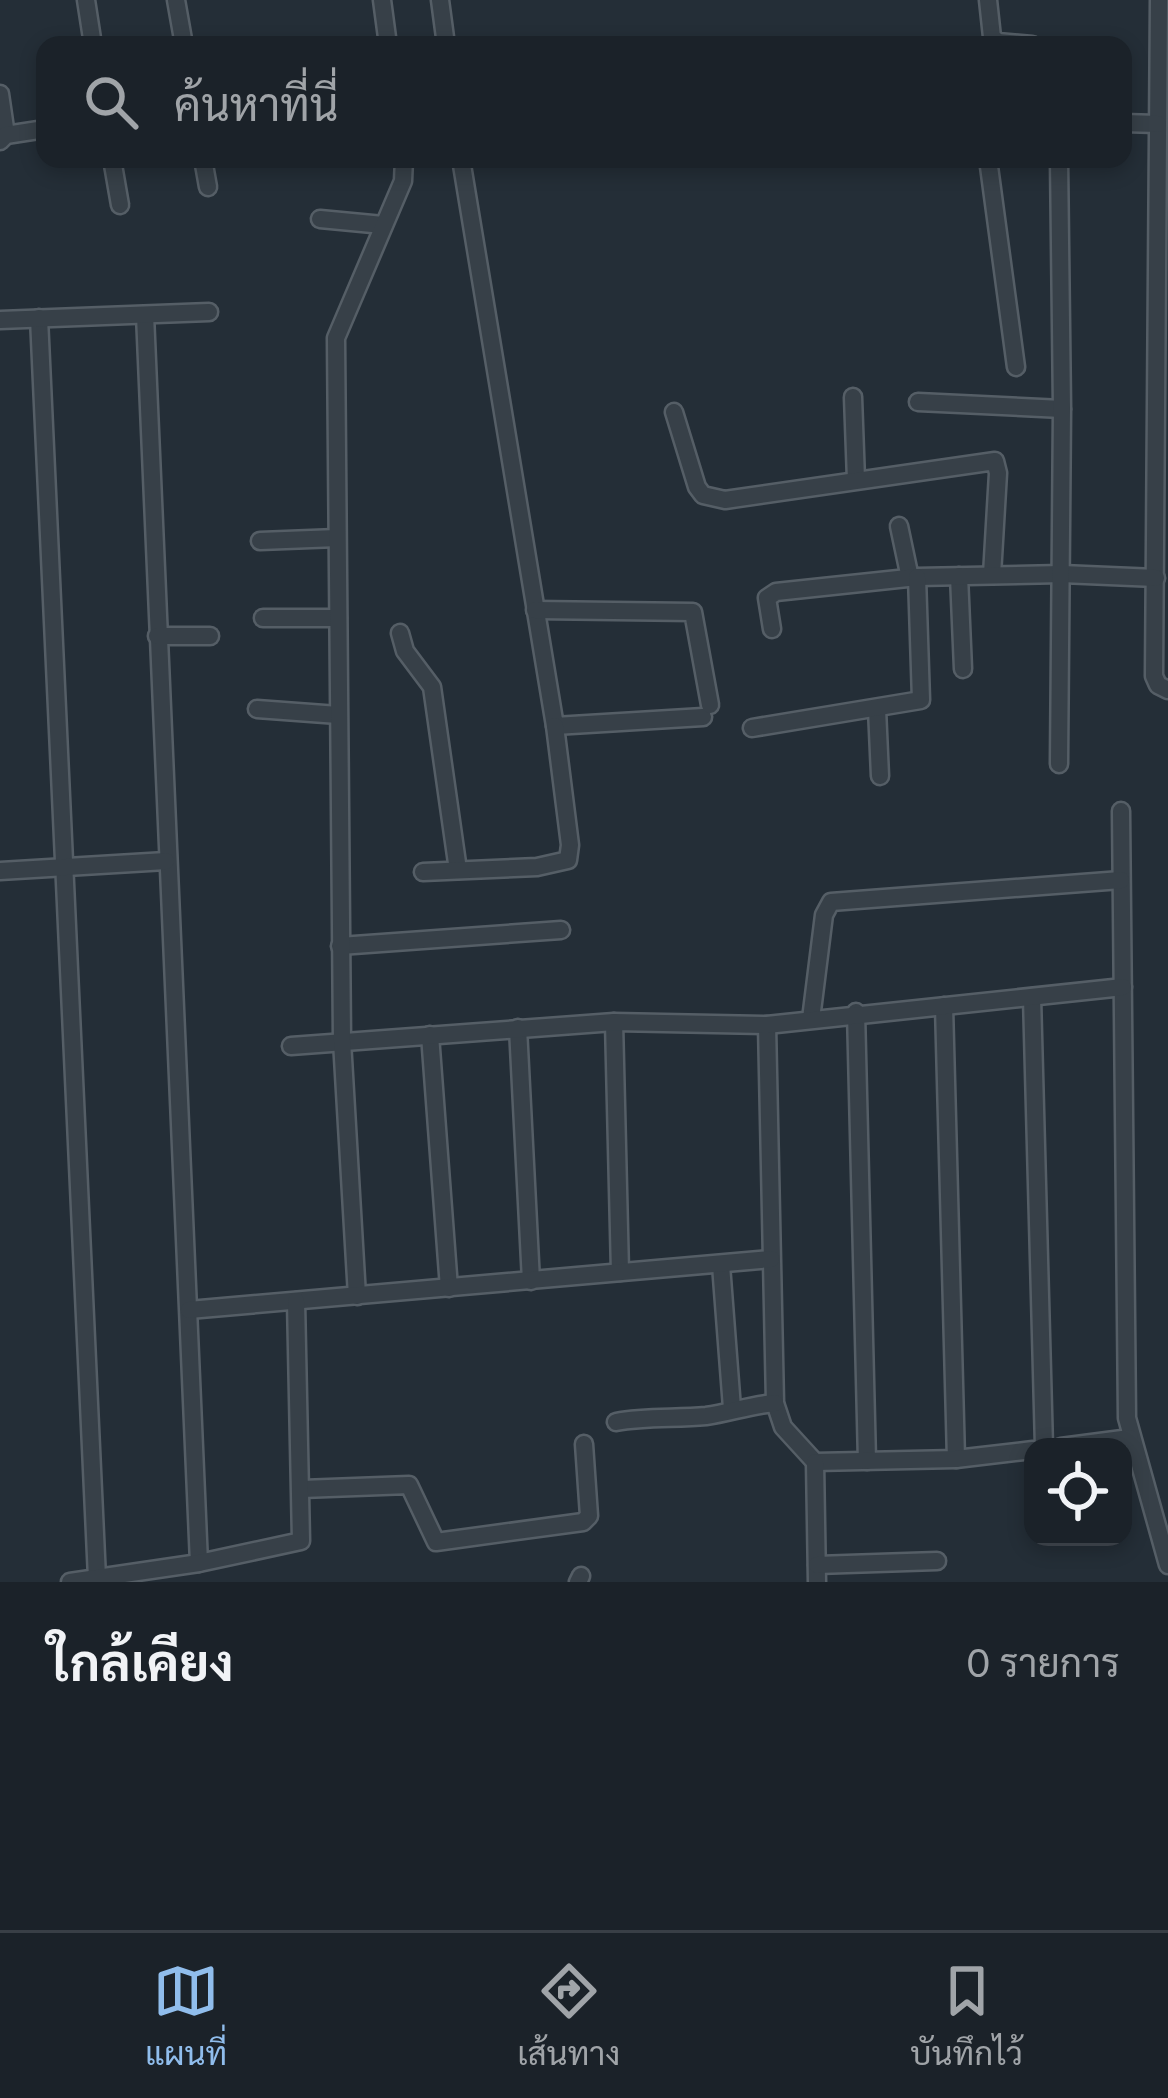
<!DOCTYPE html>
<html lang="th">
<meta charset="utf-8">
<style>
:root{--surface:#1b2229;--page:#282f35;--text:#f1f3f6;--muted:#a0a4a8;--line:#393f46;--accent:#90bdec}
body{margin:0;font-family:Lato,Sarabun,sans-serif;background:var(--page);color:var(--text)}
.controls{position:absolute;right:36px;bottom:36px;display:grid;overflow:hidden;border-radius:24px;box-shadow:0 6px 18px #0003}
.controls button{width:108px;height:108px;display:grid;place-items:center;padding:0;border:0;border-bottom:3px solid var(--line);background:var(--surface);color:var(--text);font:60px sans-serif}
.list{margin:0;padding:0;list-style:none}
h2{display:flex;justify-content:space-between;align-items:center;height:156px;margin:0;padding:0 48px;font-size:51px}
h2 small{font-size:39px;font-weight:400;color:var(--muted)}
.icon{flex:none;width:66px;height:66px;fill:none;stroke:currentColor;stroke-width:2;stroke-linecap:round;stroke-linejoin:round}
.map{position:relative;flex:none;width:1168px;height:1582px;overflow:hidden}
.search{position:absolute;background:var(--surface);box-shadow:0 6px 18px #0003;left:36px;right:36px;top:36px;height:132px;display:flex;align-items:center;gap:30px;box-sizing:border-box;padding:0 42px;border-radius:24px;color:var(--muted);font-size:45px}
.sheet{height:348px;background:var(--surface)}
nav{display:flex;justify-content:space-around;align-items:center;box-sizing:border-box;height:168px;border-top:3px solid var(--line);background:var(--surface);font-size:33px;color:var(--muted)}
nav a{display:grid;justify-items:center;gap:6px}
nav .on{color:var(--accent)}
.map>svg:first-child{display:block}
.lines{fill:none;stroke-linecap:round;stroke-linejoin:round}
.minor-casing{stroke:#555e66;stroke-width:21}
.minor{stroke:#374048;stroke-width:16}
</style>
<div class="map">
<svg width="1168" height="1582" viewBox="0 0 1168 1582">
<rect width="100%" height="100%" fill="#242e37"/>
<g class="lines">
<!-- minor casing -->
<g class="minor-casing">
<g id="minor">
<path d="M86,0L93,45"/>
<path d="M176,0L184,45"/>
<path d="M382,0L388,45"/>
<path d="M440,0L446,45"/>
<path d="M988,0L992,37L998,42L1032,45"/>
<path d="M1159,0L1154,676L1158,685L1168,690"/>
<path d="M0,94L6,135"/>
<path d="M1123,123L1158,124"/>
<path d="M0,141L6,135L45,129"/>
<path d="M112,159L120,205"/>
<path d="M203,159L208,187"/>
<path d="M461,159L555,726L703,717"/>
<path d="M988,159L1016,367"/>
<path d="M320,219L383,225"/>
<path d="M145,315L199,1563"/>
<path d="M39,318L97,1578"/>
<path d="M0,320L209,312"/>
<path d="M853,397L856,480"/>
<path d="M918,402L1062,409"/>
<path d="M674,412L697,487L703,495L725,500L995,461L998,473L992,575"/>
<path d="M899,526L910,578"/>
<path d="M260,541L337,538"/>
<path d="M959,576L963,669"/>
<path d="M535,610L693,612L710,705"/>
<path d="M263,618H338"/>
<path d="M772,629L767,598L776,592L917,577L1062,574L1156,578"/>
<path d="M400,633L405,651L432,687L458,870"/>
<path d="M157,636H210"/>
<path d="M257,709L338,715"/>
<path d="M877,709L880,776"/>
<path d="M752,728L921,700L917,577"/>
<path d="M1059,764L1062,409L1059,159"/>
<path d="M1121,811L1127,1418L1168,1565"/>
<path d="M0,871L166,861"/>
<path d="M423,872L537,867L568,860L570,845L555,726"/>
<path d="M340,946L561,930"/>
<path d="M1032,997L1044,1447"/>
<path d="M944,1006L956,1459"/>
<path d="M856,1012L867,1461"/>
<path d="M811,1019L824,915L831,902L1121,880"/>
<path d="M614,1022L620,1272"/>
<path d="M767,1025L775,1403L783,1427L815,1462L956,1459L1033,1450"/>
<path d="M518,1028L531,1281"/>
<path d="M430,1035L449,1288"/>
<path d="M291,1046L614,1022L767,1025L1123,987"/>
<path d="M721,1265L732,1408"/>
<path d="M357,1296L342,1041L336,338L403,181L404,159"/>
<path d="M189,1310L771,1259"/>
<path d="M616,1422C646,1416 676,1419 706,1416C729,1413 750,1405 775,1403"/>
<path d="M1061,1447L1130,1438"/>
<path d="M815,1462L817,1582"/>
<path d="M302,1489L409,1485L436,1542L583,1522L589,1516L584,1444"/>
<path d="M817,1565L937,1561"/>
<path d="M70,1582L199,1563L301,1541L296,1301"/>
<path d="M578,1582L581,1576"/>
</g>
</g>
<!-- minor -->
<use href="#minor" class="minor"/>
</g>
</svg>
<div class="controls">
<button><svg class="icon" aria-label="locate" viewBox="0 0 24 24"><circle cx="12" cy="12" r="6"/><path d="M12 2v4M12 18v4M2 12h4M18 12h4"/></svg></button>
</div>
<div class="search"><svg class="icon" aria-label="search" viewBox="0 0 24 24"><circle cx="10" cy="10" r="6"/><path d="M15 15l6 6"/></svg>ค้นหาที่นี่</div>
</div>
<section class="sheet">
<h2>ใกล้เคียง<small>0 รายการ</small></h2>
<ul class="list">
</ul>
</section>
<nav>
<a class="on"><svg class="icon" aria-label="map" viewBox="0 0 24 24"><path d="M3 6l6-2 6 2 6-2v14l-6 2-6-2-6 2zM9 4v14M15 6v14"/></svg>แผนที่</a>
<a><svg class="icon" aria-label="directions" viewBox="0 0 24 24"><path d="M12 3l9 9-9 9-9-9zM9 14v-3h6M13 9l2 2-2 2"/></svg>เส้นทาง</a>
<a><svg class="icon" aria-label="saved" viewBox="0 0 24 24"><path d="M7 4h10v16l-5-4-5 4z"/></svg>บันทึกไว้</a>
</nav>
